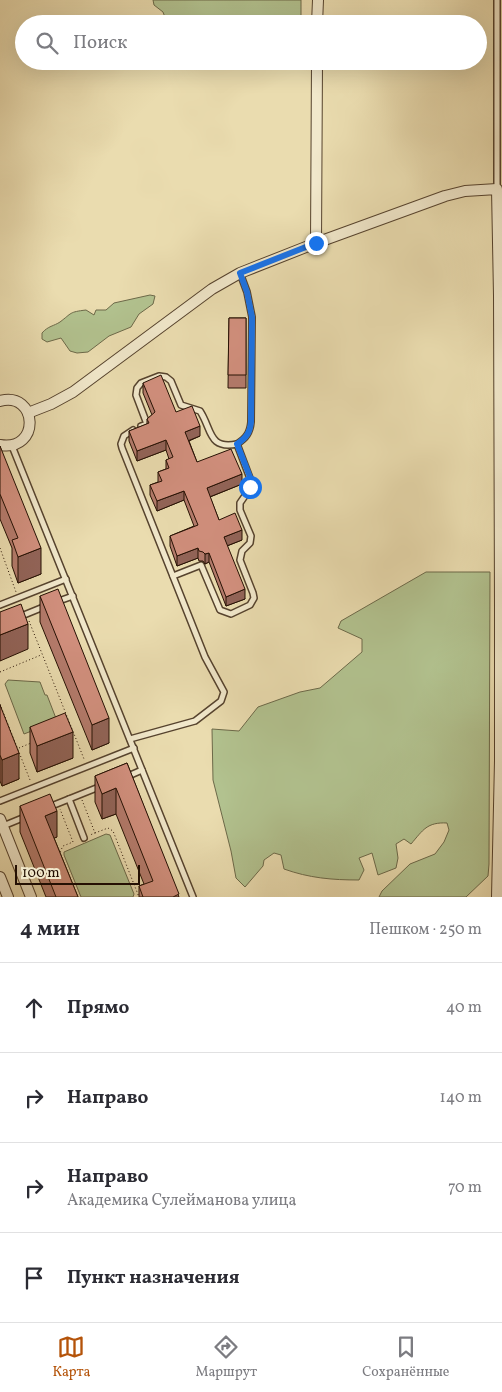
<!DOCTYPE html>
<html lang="ru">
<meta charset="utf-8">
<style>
:root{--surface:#fff;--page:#f2f2f3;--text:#2b2b33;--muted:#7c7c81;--line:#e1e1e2;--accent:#b45309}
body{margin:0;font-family:Vollkorn,serif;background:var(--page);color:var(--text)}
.scale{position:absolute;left:15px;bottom:12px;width:125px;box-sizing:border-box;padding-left:5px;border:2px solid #251003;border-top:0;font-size:14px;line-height:18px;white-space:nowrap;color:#251003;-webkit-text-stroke:4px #f1e8cb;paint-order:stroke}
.stop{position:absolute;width:15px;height:15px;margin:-11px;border:4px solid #1a73e8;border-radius:50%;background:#fff}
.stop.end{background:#1a73e8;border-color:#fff;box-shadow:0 1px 5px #0008}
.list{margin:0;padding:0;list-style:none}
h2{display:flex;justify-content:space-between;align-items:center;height:65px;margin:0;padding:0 20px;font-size:21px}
h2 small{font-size:16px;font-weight:400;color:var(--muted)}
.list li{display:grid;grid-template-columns:32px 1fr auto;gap:15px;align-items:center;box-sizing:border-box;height:90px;padding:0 20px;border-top:1px solid var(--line)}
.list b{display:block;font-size:19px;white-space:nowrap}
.list p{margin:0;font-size:16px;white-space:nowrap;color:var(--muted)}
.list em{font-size:16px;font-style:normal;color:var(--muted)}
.icon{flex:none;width:28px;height:28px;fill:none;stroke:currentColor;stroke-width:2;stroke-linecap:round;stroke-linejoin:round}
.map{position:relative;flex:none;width:502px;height:897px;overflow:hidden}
.search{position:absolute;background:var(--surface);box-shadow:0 5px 20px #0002;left:15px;right:15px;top:15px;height:55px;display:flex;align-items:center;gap:12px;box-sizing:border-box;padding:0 18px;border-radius:28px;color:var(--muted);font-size:19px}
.sheet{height:425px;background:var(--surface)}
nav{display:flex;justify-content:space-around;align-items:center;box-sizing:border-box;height:70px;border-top:1px solid var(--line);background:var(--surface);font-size:14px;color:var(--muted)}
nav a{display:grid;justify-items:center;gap:2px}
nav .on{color:var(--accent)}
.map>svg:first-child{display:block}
.green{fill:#b2c28f;stroke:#6c6949}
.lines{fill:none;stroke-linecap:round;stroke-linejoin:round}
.lane-casing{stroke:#56432e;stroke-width:8}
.street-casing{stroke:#56432e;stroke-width:12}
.path{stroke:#251003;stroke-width:1;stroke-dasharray:1 2.5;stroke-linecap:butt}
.lane{stroke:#f1e8cb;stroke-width:5}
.street{stroke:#f1e8cb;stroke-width:10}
.wall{fill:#b47b6c;stroke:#251003}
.shaded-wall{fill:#926458;stroke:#251003}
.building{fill:#d18f7d;stroke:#251003}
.route{stroke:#1a73e8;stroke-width:6}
</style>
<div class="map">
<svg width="502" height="897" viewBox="0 0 502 897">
<rect width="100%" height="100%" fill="#eadcaf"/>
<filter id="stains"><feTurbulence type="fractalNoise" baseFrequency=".004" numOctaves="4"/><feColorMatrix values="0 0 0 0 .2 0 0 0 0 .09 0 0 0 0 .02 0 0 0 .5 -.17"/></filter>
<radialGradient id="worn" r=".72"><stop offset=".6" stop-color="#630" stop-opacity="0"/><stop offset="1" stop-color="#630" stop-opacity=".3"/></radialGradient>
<!-- green -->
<g class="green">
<path d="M153,0H301V21L300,24H163L166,20L163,12L154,5Z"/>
<path d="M150,295L155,296L153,304L139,314L131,327L109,336L88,352L77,353L70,351L61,338L47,342L42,339V333C48,326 54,326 60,322C72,313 69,312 86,310L94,315L96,310H106L114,303Z"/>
<path d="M426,572H490L489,864L488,876L466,897H379L382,891L410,864L435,854L444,842L449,830L447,823C427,822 423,830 411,844L404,839L396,844L398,858L396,868L378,875L372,853L359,858L364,870L359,880C332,880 309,878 284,869L281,855L274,853L264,860L263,866L245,887L236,878L231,851L213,780L212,729L239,731L258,707L300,692L320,688L362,652V639L338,628L341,621Z"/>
<path d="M8,680L40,682L45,695H47L57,721L24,734L5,684Z"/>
<path d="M106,834L110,835L134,894L133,897H81L64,855V852Z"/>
</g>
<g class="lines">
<!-- lane casing -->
<g class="lane-casing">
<g id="lane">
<path d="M497,189V0"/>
<path d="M141,426L147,424L136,395L137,388L141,383L159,376L166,377L171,381L181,405L200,411C212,429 208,450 237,444L251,481L249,490L240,503V510L251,536L250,543L242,551L240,560L253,593L254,598L250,605L231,614L220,610L201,565L173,576"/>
<path d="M237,444C246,438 250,433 251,422L252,317L247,292L240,273"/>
<path d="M12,446L193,897"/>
<path d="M56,602L73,596"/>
<path d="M0,605L66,579"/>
<path d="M19,617L46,606"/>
<path d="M130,739L195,721L221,701L224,692L205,657L122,448L121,444L124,436L133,430"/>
<path d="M126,777L142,770"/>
<path d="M69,799L84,838"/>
<path d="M0,801L134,748"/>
<path d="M49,807L99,787"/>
<path d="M3,826L25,817"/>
</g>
</g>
<!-- street casing -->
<g class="street-casing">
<g id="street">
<path d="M317,24L318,0"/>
<path d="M316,243L317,61"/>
<path d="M0,401C38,391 41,452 0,445"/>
<path d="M28,413L51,404L73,392L212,289L240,273L316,243L445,196L465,191L497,189L499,295L500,606V761L497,897"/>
<path d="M0,819L31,897"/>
<path d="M0,877L8,897"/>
</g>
</g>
<!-- path -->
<g class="path">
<path d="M0,548L16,592"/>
<path d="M29,621L84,759"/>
<path d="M0,672L41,655"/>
<path d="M0,704L30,780"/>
<path d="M19,748L31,743"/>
<path d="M82,800L95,833L90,835"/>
<path d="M95,833L108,828L113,831L139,897"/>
<path d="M60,852L63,846L73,842L60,809"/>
</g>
<!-- lane -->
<use href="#lane" class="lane"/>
<!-- street -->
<use href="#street" class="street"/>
</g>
<!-- wall -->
<g class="wall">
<path d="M229,318H246V388H228Z"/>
<path d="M143,383L176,412L200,436L189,441L197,462L242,484L210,497L219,520L242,540L227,546L245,599L226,606L209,562L205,564L203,561H199L198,558L177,566L170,546V536L194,526L184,500L157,511L150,495V485L158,482V472L166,469V460L169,459L166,450L137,461L129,441V431L147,424V419L152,415L143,393Z"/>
<path d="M0,446L41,574L18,583L12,566V548L0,519Z"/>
<path d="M40,596L109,743L92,750L40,622Z"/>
<path d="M0,705L19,779L2,786L0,781Z"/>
<path d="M30,727L73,758L37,772L30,753Z"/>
<path d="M127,763L179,897H139V886L144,884L116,814L102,819L95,802V776Z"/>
<path d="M20,806L57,837L54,838L78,897H46L20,832Z"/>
</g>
<!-- shaded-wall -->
<g class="shaded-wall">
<path d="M200,426V436L185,442V432Z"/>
<path d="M166,440V450L137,461V451Z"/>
<path d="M242,474V484L207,498V488Z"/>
<path d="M184,491V500L157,511V501Z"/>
<path d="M242,530V540L224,547V537Z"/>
<path d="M41,548V574L18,583V557Z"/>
<path d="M198,548V558L177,566V556Z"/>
<path d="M209,553V562L205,564V554Z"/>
<path d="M245,589V599L226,606V597Z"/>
<path d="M28,624V649L0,661V635Z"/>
<path d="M109,718V743L92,750V725Z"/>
<path d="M73,732V758L37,772V746Z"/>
<path d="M19,753V779L2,786V760Z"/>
<path d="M116,788V814L102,819V794Z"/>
<path d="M57,811V837L45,842V816Z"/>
</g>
<!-- building -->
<g class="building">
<path d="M229,318H246V375H228Z"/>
<path d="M161,375L176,412L192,406L200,426L185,432L197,462L231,449L242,474L207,488L219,520L235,513L242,530L224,537L245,589L226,597L209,553L205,554L203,552L199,551L198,548L177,556L170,536L198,525L184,491L157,501L150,485L162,481L158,472L169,468L166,460L173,457L166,440L137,451L129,431L149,423L147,419L155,412L143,383Z"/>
<path d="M0,446L41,548L18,557L12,540L18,538L0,494Z"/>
<path d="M58,589L109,718L92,725L40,596Z"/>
<path d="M21,604L28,624L0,635V612Z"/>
<path d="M0,705L19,753L2,760L0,755Z"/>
<path d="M65,713L73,732L37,746L30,727Z"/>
<path d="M127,763L179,894L173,897H143L139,886L153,881L116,788L102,794L95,776Z"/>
<path d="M50,794L57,811L45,816L78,897H56L20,806Z"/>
</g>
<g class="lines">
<!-- route -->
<path class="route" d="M250,487V477L237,444C246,438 250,433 251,422L252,317L247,292L240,273L316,243"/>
</g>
<rect width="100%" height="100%" filter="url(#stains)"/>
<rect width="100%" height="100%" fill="url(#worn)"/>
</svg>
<div class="scale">100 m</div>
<div class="stop" style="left:250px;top:487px"></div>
<div class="stop end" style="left:316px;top:243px"></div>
<div class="search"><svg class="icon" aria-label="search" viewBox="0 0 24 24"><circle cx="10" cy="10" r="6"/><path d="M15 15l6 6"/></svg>Поиск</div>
</div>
<section class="sheet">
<h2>4 мин<small>Пешком · 250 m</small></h2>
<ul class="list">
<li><svg class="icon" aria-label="ahead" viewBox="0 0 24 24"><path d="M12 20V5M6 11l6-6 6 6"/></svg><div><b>Прямо</b></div><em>40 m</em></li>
<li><svg class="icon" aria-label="right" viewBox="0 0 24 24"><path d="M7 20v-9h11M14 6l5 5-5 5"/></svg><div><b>Направо</b></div><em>140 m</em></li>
<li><svg class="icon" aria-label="right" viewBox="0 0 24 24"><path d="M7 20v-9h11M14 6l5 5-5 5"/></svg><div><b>Направо</b><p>Академика Сулейманова улица</p></div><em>70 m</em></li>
<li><svg class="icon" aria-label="arrive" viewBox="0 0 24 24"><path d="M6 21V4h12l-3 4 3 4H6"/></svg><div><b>Пункт назначения</b></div></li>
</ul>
</section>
<nav>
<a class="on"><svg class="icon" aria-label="map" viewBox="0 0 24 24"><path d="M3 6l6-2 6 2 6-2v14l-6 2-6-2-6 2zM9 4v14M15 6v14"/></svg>Карта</a>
<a><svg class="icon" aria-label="directions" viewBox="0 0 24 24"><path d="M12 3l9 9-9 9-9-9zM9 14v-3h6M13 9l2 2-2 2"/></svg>Маршрут</a>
<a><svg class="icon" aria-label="saved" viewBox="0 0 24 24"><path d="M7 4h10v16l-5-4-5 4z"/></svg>Сохранённые</a>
</nav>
